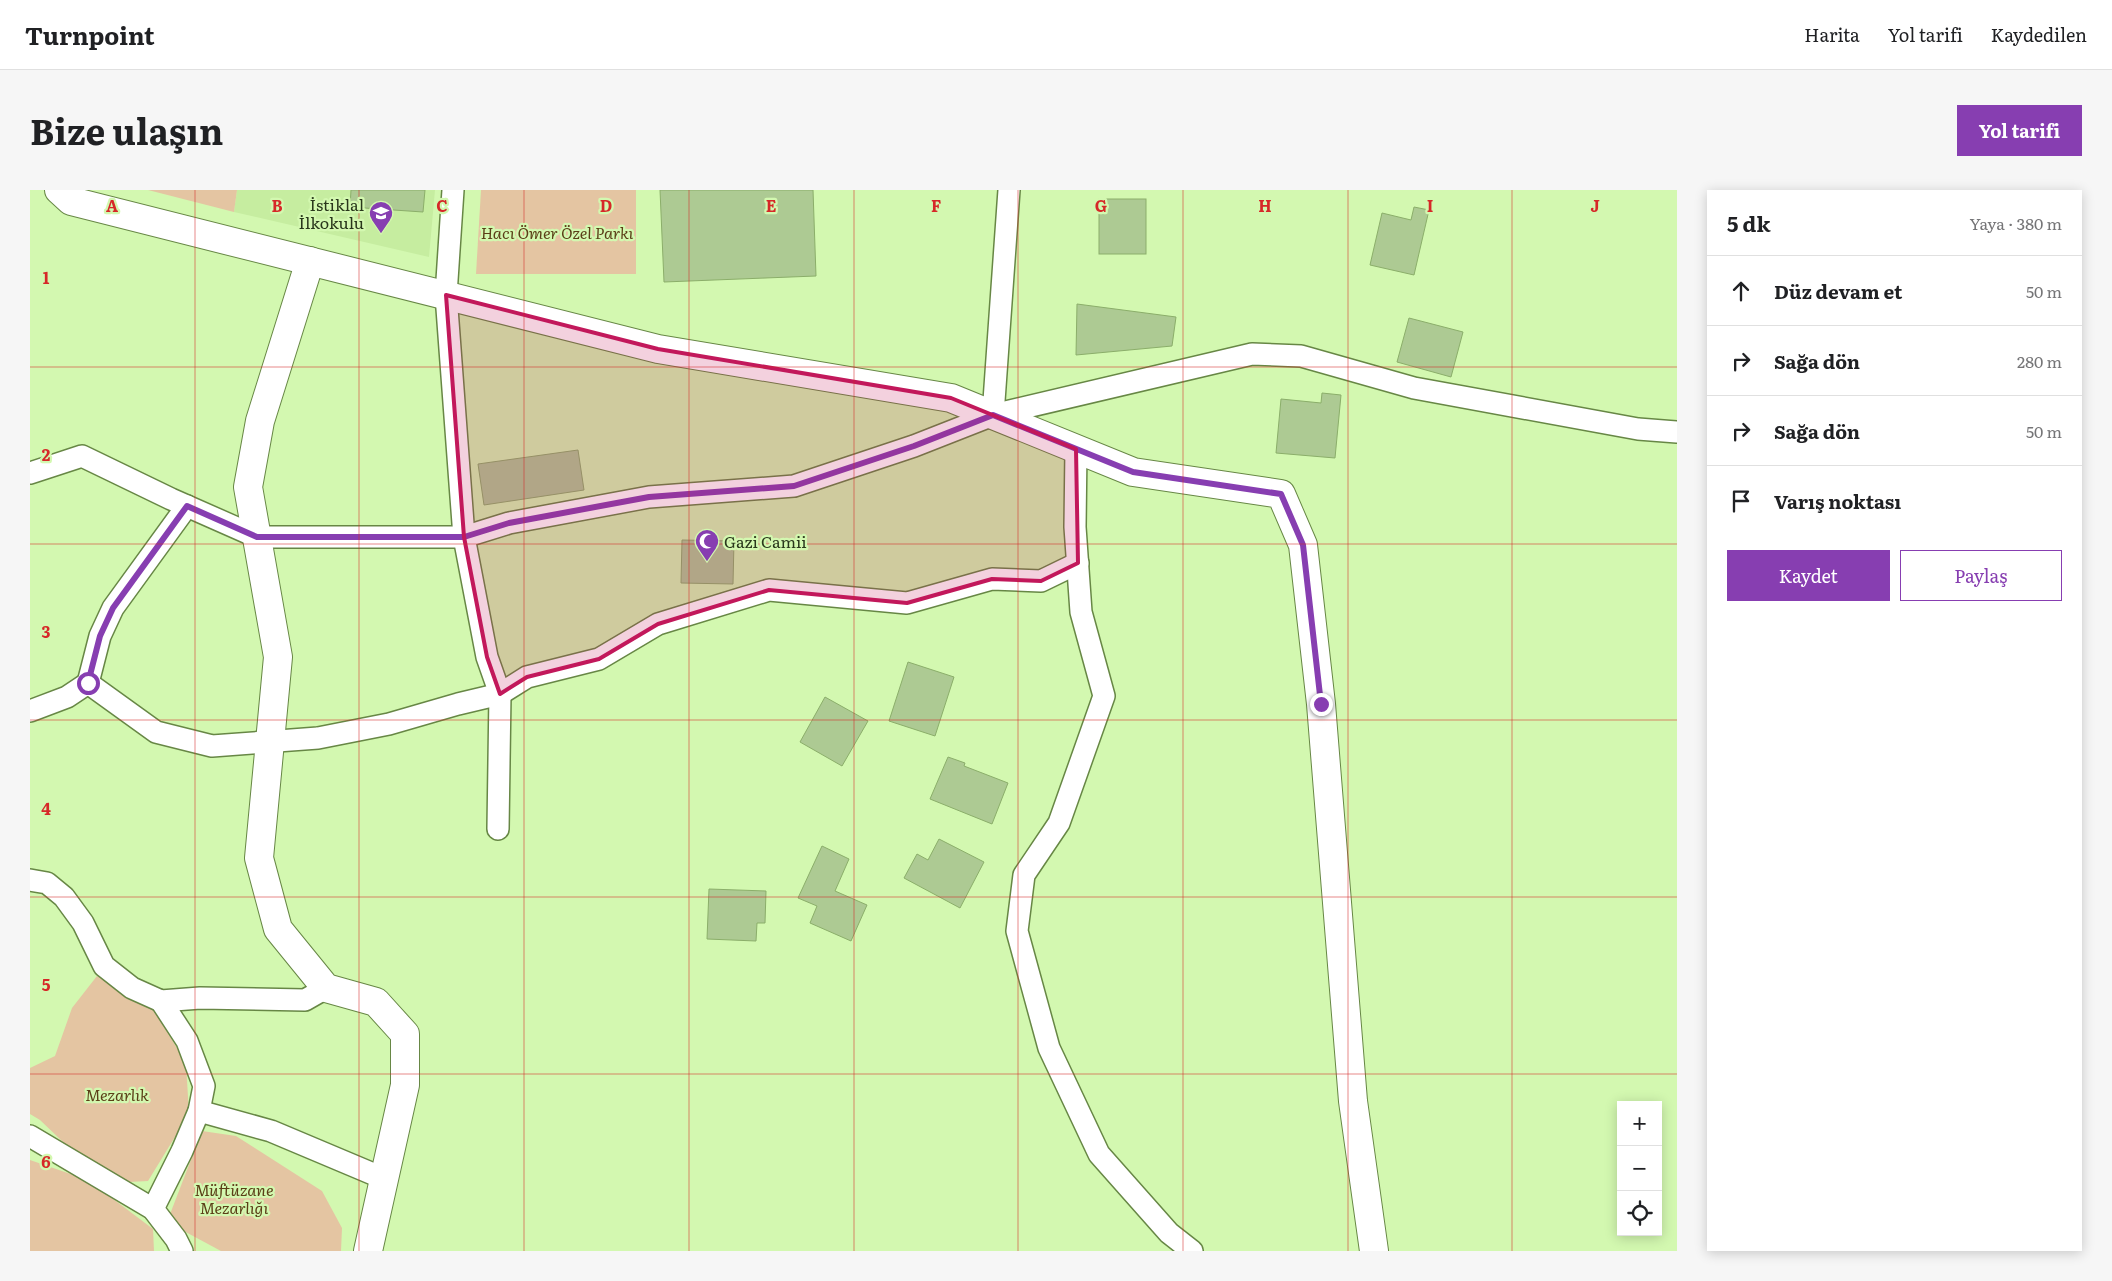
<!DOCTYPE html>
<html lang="tr">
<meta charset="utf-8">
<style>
:root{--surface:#fff;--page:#f6f6f6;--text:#202124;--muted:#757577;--line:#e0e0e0;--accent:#873eb1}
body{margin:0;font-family:Literata,serif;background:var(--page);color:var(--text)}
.controls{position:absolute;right:15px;bottom:15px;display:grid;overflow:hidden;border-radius:0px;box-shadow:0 2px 12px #0003}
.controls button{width:45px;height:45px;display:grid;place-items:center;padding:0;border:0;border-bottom:1px solid var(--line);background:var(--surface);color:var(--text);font:25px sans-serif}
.stop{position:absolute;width:15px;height:15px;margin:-11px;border:4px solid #873eb1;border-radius:50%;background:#fff}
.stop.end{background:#873eb1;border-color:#fff;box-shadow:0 1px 5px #0008}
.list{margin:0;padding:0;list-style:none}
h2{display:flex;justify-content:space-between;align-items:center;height:65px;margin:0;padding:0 20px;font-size:21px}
h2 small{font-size:16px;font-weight:400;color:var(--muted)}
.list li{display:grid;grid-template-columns:32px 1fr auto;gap:15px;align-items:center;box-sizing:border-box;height:70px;padding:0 20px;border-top:1px solid var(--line)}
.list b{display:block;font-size:19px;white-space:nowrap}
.list em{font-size:16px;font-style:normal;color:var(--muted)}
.actions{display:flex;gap:10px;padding:15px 20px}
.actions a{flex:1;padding:11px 0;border:1px solid var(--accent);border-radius:0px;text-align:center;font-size:18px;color:var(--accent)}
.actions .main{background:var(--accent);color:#fff}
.icon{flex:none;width:28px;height:28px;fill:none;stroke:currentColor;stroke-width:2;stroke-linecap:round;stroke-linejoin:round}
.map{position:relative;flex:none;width:1647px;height:1061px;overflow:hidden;border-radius:0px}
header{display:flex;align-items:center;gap:30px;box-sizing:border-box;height:70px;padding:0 25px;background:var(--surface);border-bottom:1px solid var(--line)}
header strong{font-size:24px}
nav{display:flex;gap:28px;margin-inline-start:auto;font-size:18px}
.intro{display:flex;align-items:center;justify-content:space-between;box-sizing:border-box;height:120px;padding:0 30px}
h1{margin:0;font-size:35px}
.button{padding:12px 22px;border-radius:0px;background:var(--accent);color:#fff;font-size:18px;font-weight:700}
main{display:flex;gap:30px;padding:0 30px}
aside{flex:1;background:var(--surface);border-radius:0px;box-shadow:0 2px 12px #0003}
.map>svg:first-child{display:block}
.built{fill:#c6eda0}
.green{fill:#e4c5a2}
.building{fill:#adca93;stroke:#8bae6a}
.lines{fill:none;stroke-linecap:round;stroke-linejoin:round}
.street-casing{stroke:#678745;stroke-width:24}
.secondary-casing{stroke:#678745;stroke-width:30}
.street{stroke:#fff;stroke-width:21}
.secondary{stroke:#fff;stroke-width:28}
.route{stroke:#873eb1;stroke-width:6}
.marked{fill:#c2185b;fill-opacity:0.2;stroke:#c2185b;stroke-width:4;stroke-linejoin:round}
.grid{fill:none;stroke:#d62828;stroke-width:1;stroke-opacity:0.55}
.labels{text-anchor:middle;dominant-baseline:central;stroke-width:4.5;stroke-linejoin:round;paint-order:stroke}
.poi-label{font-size:16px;fill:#29371b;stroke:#d3f8b0;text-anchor:end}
.park-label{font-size:16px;font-style:italic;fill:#5b3e17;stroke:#d3f8b0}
.grid-label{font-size:16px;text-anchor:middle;font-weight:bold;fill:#d62828;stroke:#d3f8b0;stroke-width:4.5;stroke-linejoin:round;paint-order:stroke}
</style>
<header>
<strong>Turnpoint</strong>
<nav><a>Harita</a><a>Yol tarifi</a><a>Kaydedilen</a></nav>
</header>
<div class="intro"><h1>Bize ulaşın</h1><a class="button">Yol tarifi</a></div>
<main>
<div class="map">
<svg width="1647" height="1061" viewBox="0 0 1647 1061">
<rect width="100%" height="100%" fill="#d3f8b0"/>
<!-- built -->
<path class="built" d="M207,0H405L399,67L204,22Z"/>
<!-- green -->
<g class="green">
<path d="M118,0H207L204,22Z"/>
<path d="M451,0H606V84H446Z"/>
<path d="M67,786L124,820L156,873L159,924L118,991L99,992L55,973L10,930L0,924V878L25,866L42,818Z"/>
<path d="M172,941L206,946L292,1001L312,1038L311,1061H191L137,1032Z"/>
<path d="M0,970L58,990L123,1039L124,1061H0Z"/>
</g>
<!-- building -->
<g class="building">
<path d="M321,0H395L393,22L320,17Z"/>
<path d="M630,0H783L786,86L634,92Z"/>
<rect x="1069" y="9" width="47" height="55"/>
<path d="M1384,17L1399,20L1384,85L1340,75L1352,23L1381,30Z"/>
<path d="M1047,114L1146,127L1142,156L1046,165Z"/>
<path d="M1379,128L1433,142L1421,187L1367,172Z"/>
<path d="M1292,203L1311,205L1305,268L1246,263L1251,209L1291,213Z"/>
<path d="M548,260L554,300L454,315L448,274Z"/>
<path d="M652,350L704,351L703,394L651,393Z"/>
<path d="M878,472L924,487L905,546L859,531Z"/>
<path d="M795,507L838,531L812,576L770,552Z"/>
<path d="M918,567L935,573L934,576L978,593L962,634L900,609Z"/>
<path d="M909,649L954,672L930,718L874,688L887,664L898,670Z"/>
<path d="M792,656L819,669L805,701L837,715L821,751L780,733L787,716L768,708Z"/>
<path d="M679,699L736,701L735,733H727L726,751L677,749Z"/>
</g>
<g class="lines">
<!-- street casing -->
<g class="street-casing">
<g id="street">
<path d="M423,0L416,105L434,347L457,467L470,504L468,639"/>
<path d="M963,225L979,0"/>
<path d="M1046,259L1045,337L1051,422L1074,506L1029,633L994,685L987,741L1019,858L1069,964L1139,1043L1162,1061"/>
<path d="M0,283L52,266L141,309L227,347H434L479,333L619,307L764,296L884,256L963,225L1222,164L1271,166L1384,198L1608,239L1647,242"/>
<path d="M58,493L70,446L83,418L157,316"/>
<path d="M0,521L37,507L58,493L126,542L182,556L288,548L359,534L428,514L470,504L497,487L569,469L628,434L739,400L877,413L962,389L1011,391L1048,373"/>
<path d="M0,690L17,693L34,707L53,733L74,776L102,798L131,811L170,808L275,810L296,798"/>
<path d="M169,921L241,941L355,989"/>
<path d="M0,946L123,1019L146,1049L152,1061"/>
<path d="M123,1019L152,961L169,921L174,896L157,851L131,811"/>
</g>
</g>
<!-- secondary casing -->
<g class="secondary-casing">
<g id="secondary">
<path d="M29,0L41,11L628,159L921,208L1103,282L1251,304L1273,355L1291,514L1323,911L1344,1061"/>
<path d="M280,71L230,231L218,297L248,467L229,668L248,739L296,798L346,812L375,844V895L338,1061"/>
</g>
</g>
<!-- street -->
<use href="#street" class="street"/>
<!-- secondary -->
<use href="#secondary" class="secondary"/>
</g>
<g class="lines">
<!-- route -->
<path class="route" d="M58,493L70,446L83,418L157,316L227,347H434L479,333L619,307L764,296L884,256L963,225L1103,282L1251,304L1273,355L1291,514"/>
</g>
<!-- marked area -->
<path class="marked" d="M416,105L628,159L921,208L1046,259L1048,373L1011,391L962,389L877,413L739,400L628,434L569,469L497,487L470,504L457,467L434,347Z"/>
<!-- grid -->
<path class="grid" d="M165,0V1061M329,0V1061M494,0V1061M659,0V1061M824,0V1061M988,0V1061M1153,0V1061M1318,0V1061M1482,0V1061M0,177H1647M0,354H1647M0,530H1647M0,707H1647M0,884H1647"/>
<!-- icons -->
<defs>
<g id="school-pin" transform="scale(1.25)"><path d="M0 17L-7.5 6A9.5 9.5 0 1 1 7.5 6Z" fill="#873eb1" stroke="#d3f8b0"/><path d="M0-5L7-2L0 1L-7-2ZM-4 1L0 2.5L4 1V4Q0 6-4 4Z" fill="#fff"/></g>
<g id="mosque-pin" transform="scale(1.25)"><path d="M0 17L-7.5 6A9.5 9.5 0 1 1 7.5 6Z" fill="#873eb1" stroke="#d3f8b0"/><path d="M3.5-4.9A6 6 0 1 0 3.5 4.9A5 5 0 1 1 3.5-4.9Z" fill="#fff"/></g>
</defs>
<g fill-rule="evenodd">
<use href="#school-pin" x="351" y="23"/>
<use href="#mosque-pin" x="677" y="351"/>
</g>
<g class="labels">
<!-- poi labels -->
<g class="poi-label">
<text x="334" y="14">İstiklal<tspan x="334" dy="18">İlkokulu</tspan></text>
<text x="694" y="351" text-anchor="start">Gazi Camii</text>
</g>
<!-- park labels -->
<g class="park-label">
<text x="527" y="42">Hacı Ömer Özel Parkı</text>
<text x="87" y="904">Mezarlık</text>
<text x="204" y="999">Müftüzane<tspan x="204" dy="18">Mezarlığı</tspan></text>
</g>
</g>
<g class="grid-label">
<text x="82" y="22">A</text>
<text x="247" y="22">B</text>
<text x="412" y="22">C</text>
<text x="576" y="22">D</text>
<text x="741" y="22">E</text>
<text x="906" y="22">F</text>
<text x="1071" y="22">G</text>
<text x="1235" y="22">H</text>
<text x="1400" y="22">I</text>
<text x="1565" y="22">J</text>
<text x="16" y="94">1</text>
<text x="16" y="271">2</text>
<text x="16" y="448">3</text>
<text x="16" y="625">4</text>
<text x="16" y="801">5</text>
<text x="16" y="978">6</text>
</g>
</svg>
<div class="controls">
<button>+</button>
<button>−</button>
<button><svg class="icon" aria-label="locate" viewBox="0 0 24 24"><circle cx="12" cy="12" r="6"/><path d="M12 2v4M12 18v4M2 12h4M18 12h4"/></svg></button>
</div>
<div class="stop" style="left:58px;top:493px"></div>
<div class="stop end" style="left:1291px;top:514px"></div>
</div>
<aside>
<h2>5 dk<small>Yaya · 380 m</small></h2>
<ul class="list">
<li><svg class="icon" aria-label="ahead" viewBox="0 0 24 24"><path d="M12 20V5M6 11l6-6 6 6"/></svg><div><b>Düz devam et</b></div><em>50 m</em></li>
<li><svg class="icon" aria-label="right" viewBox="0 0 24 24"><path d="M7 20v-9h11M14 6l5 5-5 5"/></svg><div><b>Sağa dön</b></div><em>280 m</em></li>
<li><svg class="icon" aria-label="right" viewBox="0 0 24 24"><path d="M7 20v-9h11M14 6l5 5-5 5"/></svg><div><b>Sağa dön</b></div><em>50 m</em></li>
<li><svg class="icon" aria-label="arrive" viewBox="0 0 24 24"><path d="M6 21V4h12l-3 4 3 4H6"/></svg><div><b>Varış noktası</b></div></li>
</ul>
<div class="actions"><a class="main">Kaydet</a><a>Paylaş</a></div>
</aside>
</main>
